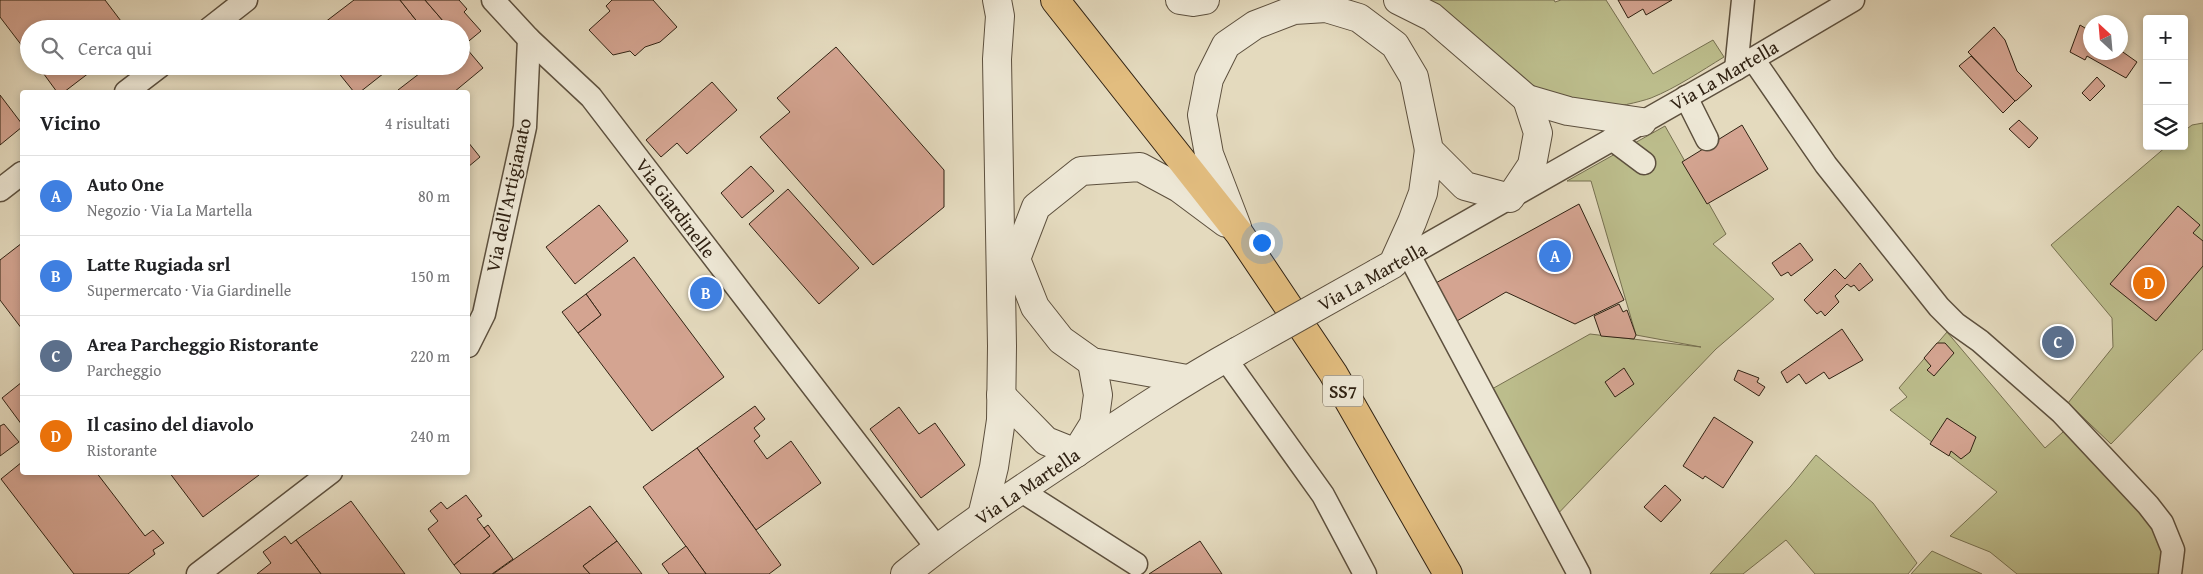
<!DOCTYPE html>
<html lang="it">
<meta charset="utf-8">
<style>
:root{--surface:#fff;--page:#f2f2f2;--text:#202124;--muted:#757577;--line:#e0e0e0;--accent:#db2777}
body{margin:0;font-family:"Gentium Book Plus",serif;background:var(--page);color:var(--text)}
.controls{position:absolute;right:15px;top:15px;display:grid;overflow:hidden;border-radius:5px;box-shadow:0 2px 8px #0003}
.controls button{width:45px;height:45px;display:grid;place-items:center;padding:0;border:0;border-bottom:1px solid var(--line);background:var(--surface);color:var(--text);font:25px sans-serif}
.compass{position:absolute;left:2083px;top:15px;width:45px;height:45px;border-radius:50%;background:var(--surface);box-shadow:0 2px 8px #0003;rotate:334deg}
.you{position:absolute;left:1261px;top:242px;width:18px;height:18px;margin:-12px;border:4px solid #fff;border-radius:50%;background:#1a73e8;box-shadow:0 0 0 8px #1a73e833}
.badge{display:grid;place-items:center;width:32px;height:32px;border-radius:50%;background:var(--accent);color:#fff;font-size:16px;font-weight:700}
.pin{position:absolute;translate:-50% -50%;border:2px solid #fff;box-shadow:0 1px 5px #0006}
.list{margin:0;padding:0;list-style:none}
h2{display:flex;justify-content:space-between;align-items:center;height:65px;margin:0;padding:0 20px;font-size:21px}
h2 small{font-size:16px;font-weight:400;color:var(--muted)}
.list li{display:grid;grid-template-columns:32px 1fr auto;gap:15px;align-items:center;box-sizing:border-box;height:80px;padding:0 20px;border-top:1px solid var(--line)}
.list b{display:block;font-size:19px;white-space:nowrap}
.list p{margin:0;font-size:16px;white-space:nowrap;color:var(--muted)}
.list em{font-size:16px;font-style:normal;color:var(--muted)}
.icon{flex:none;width:28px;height:28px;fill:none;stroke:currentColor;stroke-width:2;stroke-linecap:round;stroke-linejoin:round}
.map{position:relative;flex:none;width:2203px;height:574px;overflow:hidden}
.search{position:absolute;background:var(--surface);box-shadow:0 2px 8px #0003;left:20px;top:20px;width:450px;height:55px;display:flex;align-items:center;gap:12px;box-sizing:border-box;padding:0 18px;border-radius:28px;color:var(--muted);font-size:19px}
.panel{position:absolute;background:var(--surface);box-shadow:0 2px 8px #0003;left:20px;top:90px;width:450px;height:385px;border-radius:5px}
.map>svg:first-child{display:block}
.green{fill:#bcbd8c;stroke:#767050}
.building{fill:#d4a491;stroke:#302213}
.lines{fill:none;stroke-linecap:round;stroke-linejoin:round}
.minor-casing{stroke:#5d503e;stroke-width:25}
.tertiary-casing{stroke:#5d503e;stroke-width:30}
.trunk-casing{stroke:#302213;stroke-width:30}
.minor{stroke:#ede7d5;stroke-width:22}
.tertiary{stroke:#ede7d5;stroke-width:28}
.trunk{stroke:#e2bd7f;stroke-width:28}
.tertiary-bridge-casing{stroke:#5d503e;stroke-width:30;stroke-linecap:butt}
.tertiary-bridge{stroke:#ede7d5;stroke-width:28}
.labels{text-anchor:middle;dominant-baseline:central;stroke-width:4;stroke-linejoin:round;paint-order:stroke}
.shield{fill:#ede7d5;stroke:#695d4d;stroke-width:1}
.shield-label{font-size:18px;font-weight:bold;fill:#302213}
.street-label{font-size:19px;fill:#302213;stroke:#ede7d5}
</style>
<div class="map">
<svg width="2203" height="574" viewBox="0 0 2203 574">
<rect width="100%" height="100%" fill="#e4dabe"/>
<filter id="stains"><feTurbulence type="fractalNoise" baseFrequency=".004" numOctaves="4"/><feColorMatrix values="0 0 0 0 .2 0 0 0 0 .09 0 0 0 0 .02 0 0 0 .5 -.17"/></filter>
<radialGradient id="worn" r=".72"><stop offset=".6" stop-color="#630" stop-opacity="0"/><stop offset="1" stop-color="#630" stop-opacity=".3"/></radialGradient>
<!-- green -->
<g class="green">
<path d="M1427,0H1554L1555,2L1561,0H1606L1653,74L1713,40L1724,57C1701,71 1676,88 1651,98C1640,102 1613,108 1602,108C1534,104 1476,42 1427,0Z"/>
<path d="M2203,123V349L2111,444L2068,403L2113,347L2112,318L2051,245L2167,146H2184V131L2192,125Z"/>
<path d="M1665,126L1726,234L1713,244L1774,299L1716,349L1551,521L1492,389L1590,334L1701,347L1636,335L1591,181H1567Z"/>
<path d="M1947,332L2045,448L2072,424L2162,523L2168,574H2017L1990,552L1950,536L1997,492L1890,410L1907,397L1899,388Z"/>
<path d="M1816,455L1873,503L1917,563L1908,574H1815L1786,540L1743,574H1710L1791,486Z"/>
<path d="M1932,551L1982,574H1911Z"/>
</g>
<!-- building -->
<g class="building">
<path d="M0,0H105L127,29H29V55L0,17Z"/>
<path d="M354,0H400L423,29H316Z"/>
<path d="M400,0H425L450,29H423Z"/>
<path d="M425,0H459L467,9L464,12L481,31L464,45L461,42V29H450Z"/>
<path d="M612,0H653L677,27L660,42L645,47L635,56L630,51L613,55L589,30L610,11L606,6Z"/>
<path d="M1618,0H1672L1646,15L1643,9L1628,18Z"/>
<path d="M2080,25L2090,31V52H2120V50L2137,62L2126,78L2087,56L2085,60L2070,52Z"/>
<path d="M1994,27L2005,40L2017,71L2032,86L2017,100L2015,101L1968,52Z"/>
<path d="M461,42L483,68L454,92H400L398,90L424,70L421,66H461Z"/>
<path d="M836,47L944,170V207L873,265L760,137L790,112L777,98Z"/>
<path d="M1971,56L2015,101L2003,113L1959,66Z"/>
<path d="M38,66H98L64,92H57Z"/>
<path d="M333,66H393L360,92H354Z"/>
<path d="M2097,77L2105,86L2090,101L2082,93Z"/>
<path d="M712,82L737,110L687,154L677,143L661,157L646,140Z"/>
<path d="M0,95L22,124V127L0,145Z"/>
<path d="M2019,120L2038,138L2029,148L2009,129Z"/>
<path d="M1742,125L1768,169L1707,204L1682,162Z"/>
<path d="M468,142L480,157L468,167Z"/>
<path d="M751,166L774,191L742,218L721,193Z"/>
<path d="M788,189L859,268L819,304L749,224Z"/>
<path d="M1579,204L1624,300L1575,324L1506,292L1457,321L1434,284Z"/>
<path d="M599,205L628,241L575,284L546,247Z"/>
<path d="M2178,206L2200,225L2193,233L2203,241V266L2156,321L2110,284Z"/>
<path d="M22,243V329L0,300V260Z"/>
<path d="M1800,243L1813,260L1791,276L1788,272L1781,276L1772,263Z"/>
<path d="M634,257L724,377L652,431L578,333L601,315L586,294Z"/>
<path d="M1860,263L1873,280L1859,291L1854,285L1851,287L1847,284L1835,296L1839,302L1825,316L1821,311L1817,314L1804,300L1835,269L1845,279Z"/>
<path d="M586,294L601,315L578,333L562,312Z"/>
<path d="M1619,304L1623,312L1627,310L1636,335L1634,339L1601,336L1594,316Z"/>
<path d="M1842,329L1863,360L1829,379L1824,372L1806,384L1799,374L1787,383L1781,372Z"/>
<path d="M1937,343H1945L1954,353L1934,376L1927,370L1931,366L1924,358Z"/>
<path d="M1624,368L1634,384L1615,397L1605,382Z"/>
<path d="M1738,370L1759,378L1757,382L1765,387L1759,396L1734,380Z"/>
<path d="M22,382V425L2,398Z"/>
<path d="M755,406L765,419L754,428L760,436L754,441L767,459L791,441L821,483L756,530L697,448Z"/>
<path d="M899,407L919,434L935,423L965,465L921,498L870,429Z"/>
<path d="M1714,417L1753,442L1723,488L1705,476L1703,479L1683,466Z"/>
<path d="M1947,418L1976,437L1970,452L1961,459L1951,451L1949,456L1930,444Z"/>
<path d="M4,424L19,442L0,456V426Z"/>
<path d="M697,448L781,565L769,574H706L643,487Z"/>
<path d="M22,462V472H96L145,536L153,530L164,543L153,550L155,554L128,574H74L1,479Z"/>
<path d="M169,472H257L259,475L203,517Z"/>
<path d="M1665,485L1681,500L1661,522L1644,507Z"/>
<path d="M466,495L482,516L477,519L490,536L454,565L428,529L438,521L430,511L441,502L447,509Z"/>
<path d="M351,501L405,574H321L296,540Z"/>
<path d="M590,506L617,541L583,566L590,574H493Z"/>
<path d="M488,525L513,559L492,574H461L454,565L490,536L484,528Z"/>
<path d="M285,536L291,544L296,540L321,574H257L271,563L263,552Z"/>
<path d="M617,541L642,574H590L583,566Z"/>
<path d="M1200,541L1222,574H1149Z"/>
<path d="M686,546L706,574H669L662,564Z"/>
</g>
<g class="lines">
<!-- minor casing -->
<g class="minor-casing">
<g id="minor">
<path d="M493,0L529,39L591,97L937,548"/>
<path d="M209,29L246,0"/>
<path d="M1753,59L1826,165L1939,307L1956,324L1980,341L2061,412L2148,505L2162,523L2173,550L2170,574"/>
<path d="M1736,69L1743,0"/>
<path d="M126,92L160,66"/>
<path d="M1686,97L1707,139"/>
<path d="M1612,139L1644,163"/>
<path d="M0,190L22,173"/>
<path d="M1409,255L1579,574"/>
<path d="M1393,264L1736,69L1853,0"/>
<path d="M468,346L484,314L525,127L529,39"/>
<path d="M1225,358L1323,495L1365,574"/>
<path d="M1020,490L1136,564"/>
<path d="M198,574L331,472"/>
</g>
</g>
<!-- tertiary casing -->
<g class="tertiary-casing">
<g id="tertiary">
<path d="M1180,0L1193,2L1205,0"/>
<path d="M1398,0L1432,17L1527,99L1568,111L1642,122"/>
<path d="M1237,227L1209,154L1202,115L1209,79L1226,45L1255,25L1294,10L1326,8L1359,18L1395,45L1414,77L1429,150L1465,186L1510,198L1532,165L1538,133L1527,99"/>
<path d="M1377,273L1393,264L1412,222L1423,193L1429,150"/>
<path d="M1187,379L1092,362L1061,340L1035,307L1016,259L1036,207L1081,171L1140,167L1179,188L1226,223"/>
<path d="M1001,395L1046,441L1076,453L1094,424L1098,395L1092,362"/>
<path d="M982,516L994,467L1001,420L1002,346L997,59L1000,16L997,0"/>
<path d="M905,574C958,531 1014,494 1070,457C1125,420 1180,383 1238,351"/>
</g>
</g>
<!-- trunk casing -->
<g class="trunk-casing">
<path id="trunk" d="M1055,0L1239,233L1333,373L1448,574"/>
</g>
<!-- minor -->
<use href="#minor" class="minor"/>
<!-- tertiary -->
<use href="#tertiary" class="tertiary"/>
<!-- trunk -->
<use href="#trunk" class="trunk"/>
<!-- tertiary-bridge casing -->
<g class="tertiary-bridge-casing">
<path id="tertiary-bridge" d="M1238,351L1377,273"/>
</g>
<!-- tertiary-bridge -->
<use href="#tertiary-bridge" class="tertiary-bridge"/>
</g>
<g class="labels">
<!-- shield labels -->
<rect class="shield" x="1323" y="375.5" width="40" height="31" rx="4"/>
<g class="shield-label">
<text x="1343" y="391">SS7</text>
</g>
<!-- street labels -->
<g class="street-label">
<text transform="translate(1724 75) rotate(-30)">Via La Martella</text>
<text transform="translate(508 195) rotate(-78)">Via dell'Artigianato</text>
<text transform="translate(676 208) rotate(53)">Via Giardinelle</text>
<text transform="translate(1372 276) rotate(-29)">Via La Martella</text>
<text transform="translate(1027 486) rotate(-34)">Via La Martella</text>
</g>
</g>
<rect width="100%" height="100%" filter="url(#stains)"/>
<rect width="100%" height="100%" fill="url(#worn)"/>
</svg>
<div class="controls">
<button>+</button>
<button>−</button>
<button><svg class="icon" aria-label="layers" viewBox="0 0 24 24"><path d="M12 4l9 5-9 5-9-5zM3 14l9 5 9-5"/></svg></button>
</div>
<svg class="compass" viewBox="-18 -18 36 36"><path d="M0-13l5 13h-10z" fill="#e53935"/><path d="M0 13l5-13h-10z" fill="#757577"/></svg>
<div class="you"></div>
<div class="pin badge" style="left:1555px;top:256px;background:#3f7fe0">A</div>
<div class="pin badge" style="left:706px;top:293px;background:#3f7fe0">B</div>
<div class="pin badge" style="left:2058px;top:342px;background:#5c6f8a">C</div>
<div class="pin badge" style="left:2149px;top:283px;background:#e8710a">D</div>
<div class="search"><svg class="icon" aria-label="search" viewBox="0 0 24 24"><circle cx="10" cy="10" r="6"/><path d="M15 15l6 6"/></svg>Cerca qui</div>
<section class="panel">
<h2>Vicino<small>4 risultati</small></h2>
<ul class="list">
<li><span class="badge" style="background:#3f7fe0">A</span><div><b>Auto One</b><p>Negozio · Via La Martella</p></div><em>80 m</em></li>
<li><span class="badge" style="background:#3f7fe0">B</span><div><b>Latte Rugiada srl</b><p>Supermercato · Via Giardinelle</p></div><em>150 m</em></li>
<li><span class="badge" style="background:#5c6f8a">C</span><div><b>Area Parcheggio Ristorante</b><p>Parcheggio</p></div><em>220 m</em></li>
<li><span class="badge" style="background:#e8710a">D</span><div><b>Il casino del diavolo</b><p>Ristorante</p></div><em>240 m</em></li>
</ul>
</section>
</div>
